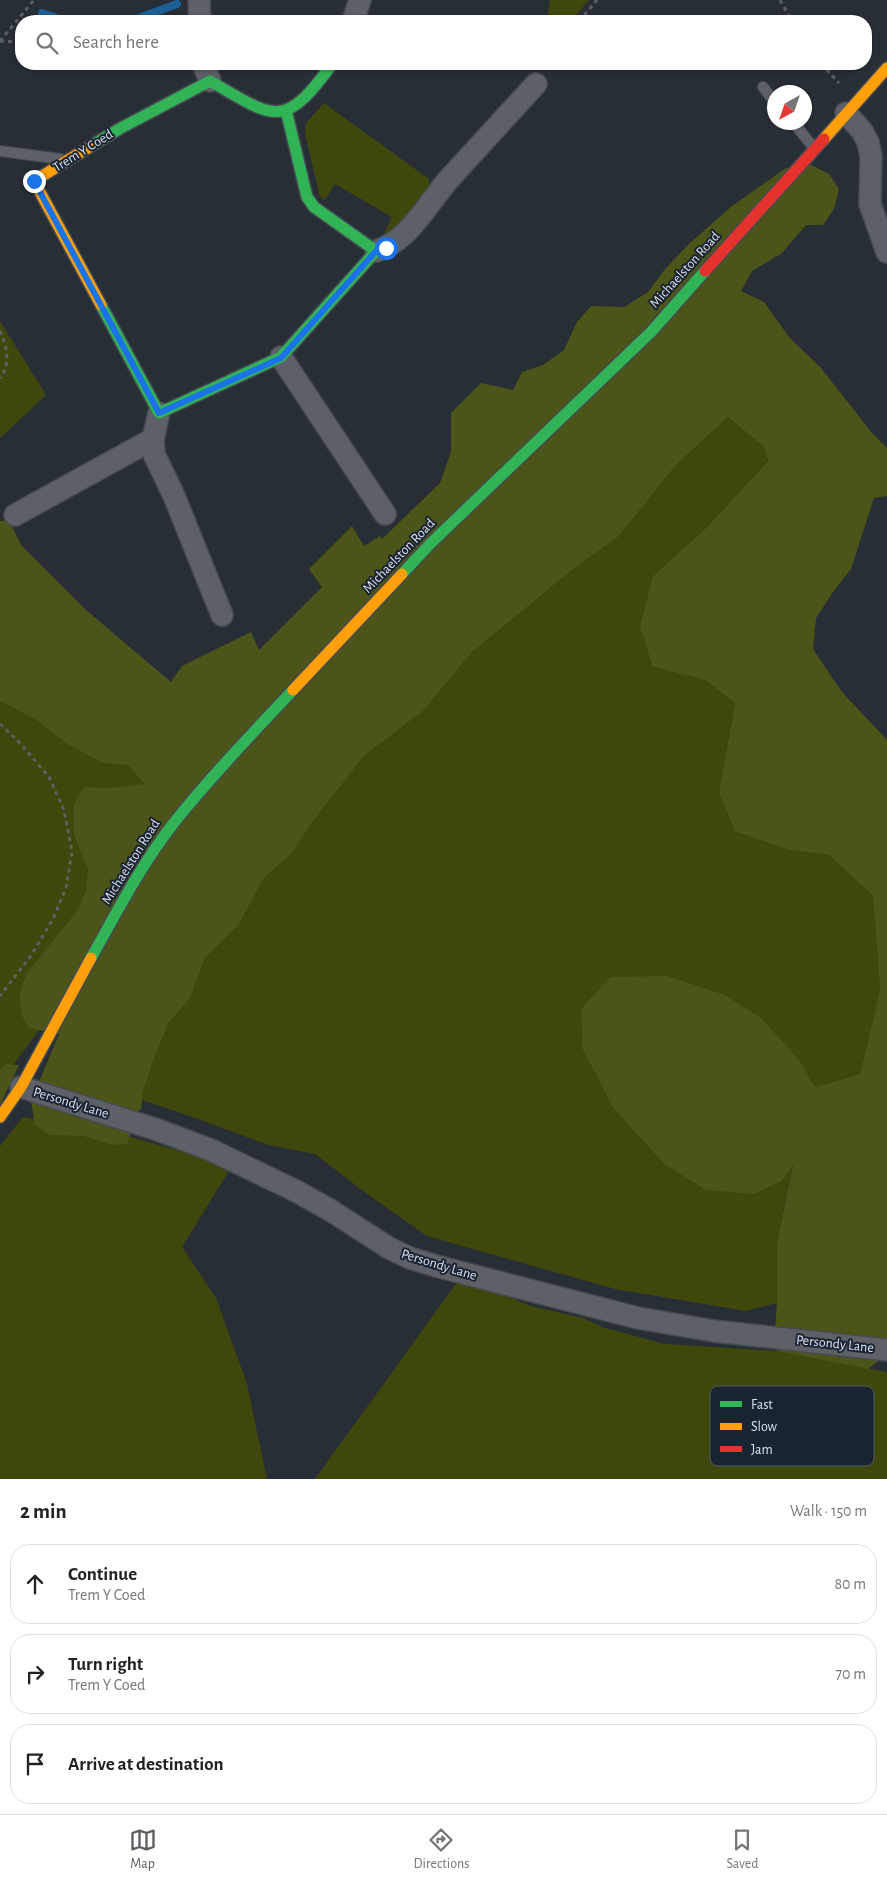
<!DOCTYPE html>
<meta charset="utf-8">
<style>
:root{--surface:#fff;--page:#f2f2f2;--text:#222;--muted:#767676;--line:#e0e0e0;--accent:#595c60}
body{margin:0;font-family:"Alegreya Sans",sans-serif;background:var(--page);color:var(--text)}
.compass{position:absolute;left:767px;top:85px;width:45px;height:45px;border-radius:50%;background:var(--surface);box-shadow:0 1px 4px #0004;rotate:220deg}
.stop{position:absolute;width:15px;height:15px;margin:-11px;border:4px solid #1a73e8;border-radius:50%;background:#fff}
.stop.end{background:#1a73e8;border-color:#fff;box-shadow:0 1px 5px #0008}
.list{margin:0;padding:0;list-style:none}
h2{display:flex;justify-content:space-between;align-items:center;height:65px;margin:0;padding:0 20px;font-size:21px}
h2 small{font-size:16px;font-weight:400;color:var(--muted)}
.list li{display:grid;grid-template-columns:32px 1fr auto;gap:15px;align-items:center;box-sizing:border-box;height:80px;margin:0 10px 10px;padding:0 10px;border:1px solid var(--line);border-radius:20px}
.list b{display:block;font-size:19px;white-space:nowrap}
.list p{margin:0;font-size:16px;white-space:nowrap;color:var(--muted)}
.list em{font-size:16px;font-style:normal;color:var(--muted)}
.icon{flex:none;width:28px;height:28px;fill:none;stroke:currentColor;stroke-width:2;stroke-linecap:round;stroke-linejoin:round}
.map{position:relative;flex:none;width:887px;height:1479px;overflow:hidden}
.search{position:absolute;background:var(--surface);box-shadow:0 1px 4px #0004;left:15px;right:15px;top:15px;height:55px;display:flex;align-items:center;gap:12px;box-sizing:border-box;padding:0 18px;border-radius:20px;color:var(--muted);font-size:19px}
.sheet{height:335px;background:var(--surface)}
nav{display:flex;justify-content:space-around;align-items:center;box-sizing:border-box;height:70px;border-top:1px solid var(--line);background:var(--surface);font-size:14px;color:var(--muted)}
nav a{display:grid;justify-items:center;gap:2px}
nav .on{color:var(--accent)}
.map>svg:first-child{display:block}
.green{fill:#3f470b}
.forest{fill:#4c5517}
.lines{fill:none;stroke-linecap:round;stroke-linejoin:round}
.stream{stroke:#1c6096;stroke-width:8}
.lane-casing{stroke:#464b52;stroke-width:12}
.street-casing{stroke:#464b52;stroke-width:24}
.fast-casing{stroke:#464b52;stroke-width:14}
.slow-casing{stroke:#464b52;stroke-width:14}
.jam-casing{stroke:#464b52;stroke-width:14}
.path{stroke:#5c6066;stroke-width:3;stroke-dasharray:4 4;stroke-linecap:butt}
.lane{stroke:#5d6167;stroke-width:10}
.street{stroke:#5d6167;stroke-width:21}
.fast{stroke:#30b455;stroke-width:11}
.slow{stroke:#ff9f0a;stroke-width:11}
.jam{stroke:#e5322d;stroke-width:11}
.route{stroke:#1a73e8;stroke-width:6}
.labels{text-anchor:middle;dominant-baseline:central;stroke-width:4;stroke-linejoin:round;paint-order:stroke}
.street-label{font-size:14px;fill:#dae2ec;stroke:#192332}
.key{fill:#192332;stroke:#535c6a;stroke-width:1}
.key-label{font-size:14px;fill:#dae2ec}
</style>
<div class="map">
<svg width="887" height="1479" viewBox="0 0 887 1479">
<rect width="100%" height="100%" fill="#282e36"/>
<!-- green -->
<g class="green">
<path d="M550,0H589L571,21H547Z"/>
<path d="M324,103L429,179L430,191L390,235L384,233L392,217L335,184L325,200L320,197L305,134L306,123Z"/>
<path d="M0,321L46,395L0,438Z"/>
<path d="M728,417L764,447L768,461L708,526L653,576V667L705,680L735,703L719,792L790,850L829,855L873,896L880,990L860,1074L815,1087L800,1061L610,977L581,1010L582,1048L613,1108L664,1164L793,1163L777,1242V1303L746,1311L615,1289L427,1236L363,1191L315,1154L269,1145L184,1114L142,1100L143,1091L152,1064L168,1024L190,998L205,958L238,926L264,878L292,852L310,825L364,756L423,711L471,653L577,566L618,537L677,464Z"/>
<path d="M0,521L10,540L206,743L51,1014L0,1083Z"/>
<path d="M23,1117L131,1137L232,1166L182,1247L216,1298L247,1384L267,1479H0V1146Z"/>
<path d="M460,1278L531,1306L583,1318L602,1327L665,1344L777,1351L887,1372V1479H315Z"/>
</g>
<!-- forest -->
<g class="forest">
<path d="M811,165L829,174L839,189L834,209L823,225H806L782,253L752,271L741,291L764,302L789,337L821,368L872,433L887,448V496L874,498L851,569L833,592L816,618L813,649L842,692L887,740V1354L868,1369L777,1351L775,1329L777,1303V1242L793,1165L781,1181L754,1194L706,1190L664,1164L613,1108L582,1048L581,1009L610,977L667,976L725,995L761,1018L800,1061L815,1087L860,1074L880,990L873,896L829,855L790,850L735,831L719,792L735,703L705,680L653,667L640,627L653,576L708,526L768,461L764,447L728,417L677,464L618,537L577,566L471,653L423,711L364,756L310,825L292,853L264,878L238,926L205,958L190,998L168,1024L152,1064L143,1091L141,1109L134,1114L133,1127L127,1144L112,1145L84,1136L50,1135L35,1125L31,1101L59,1034L29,1028L21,1014L20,993L27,973L77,911L86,891L88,869L74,835V804L84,787L109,788L144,784L129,765L103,763L69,745L35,719L0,701V521L9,520L21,545L86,610L171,682L182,666L251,632L259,650L322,587L309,569L352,526L364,546L380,536L382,539L440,483L451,452V413L481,383L513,390L522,372L543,365L564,350L577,322L591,306L624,307L648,292L665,269L691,242L732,206L786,168Z"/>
<path d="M6,1064L19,1065L0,1105V1070Z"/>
</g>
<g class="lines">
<!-- stream -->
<g class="stream">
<path d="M42,13L66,21"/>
<path d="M119,21L136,19L177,4"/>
</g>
<!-- lane casing -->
<g class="lane-casing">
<g id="lane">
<path d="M763,87L774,101"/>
<path d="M793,122L814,148"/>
<path d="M0,151L60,159"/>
</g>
</g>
<!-- street casing -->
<g class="street-casing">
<g id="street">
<path d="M199,0L200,21"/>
<path d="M353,21L360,0"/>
<path d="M203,64L210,81"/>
<path d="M846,113L862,131L868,142L871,156L870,204L887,252"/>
<path d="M376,251C410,240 427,204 449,179C478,147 507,116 536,84"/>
<path d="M281,357L385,514"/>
<path d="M159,413L153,439L154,454L174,496L222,615"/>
<path d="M15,515L153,439"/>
<path d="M21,1087L158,1130L211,1150L296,1191L330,1210L389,1248L410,1258L436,1266L638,1318L714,1331L887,1350"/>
</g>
</g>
<!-- fast casing -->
<g class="fast-casing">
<g id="fast">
<path d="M91,146L119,129L210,81C274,118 284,131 332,64"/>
<path d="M101,305L159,413L281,357L376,251L314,207L307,197L286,110"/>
<path d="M402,574L431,543L651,332L705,271"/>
<path d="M91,958C117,912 141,865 173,824C210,777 253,733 293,690"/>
</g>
</g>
<!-- slow casing -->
<g class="slow-casing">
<g id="slow">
<path d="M824,139L887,68"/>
<path d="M91,146L34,181L101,305"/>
<path d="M293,690L402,574"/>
<path d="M0,1117L21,1087L91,958"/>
</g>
</g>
<!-- jam casing -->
<g class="jam-casing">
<path id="jam" d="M705,271L824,139"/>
</g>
<!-- path -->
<g class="path">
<path d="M780,0L792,21"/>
<path d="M579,21L597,0"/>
<path d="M0,41L34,0"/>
<path d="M0,41L21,42"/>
<path d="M821,64L839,83"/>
<path d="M0,331C7,346 11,365 0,378"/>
<path d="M0,724L18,741L49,777L64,810L72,852L66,888L53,919L30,957L0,996"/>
</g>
<!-- lane -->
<use href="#lane" class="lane"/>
<!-- street -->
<use href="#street" class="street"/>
<!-- fast -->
<use href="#fast" class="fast"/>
<!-- slow -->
<use href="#slow" class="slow"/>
<!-- jam -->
<use href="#jam" class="jam"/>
</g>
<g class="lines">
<!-- route -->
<path class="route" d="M34,181L159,413L281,358L376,251L386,248"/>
</g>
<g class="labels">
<!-- street labels -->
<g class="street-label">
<text transform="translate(83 151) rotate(-32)">Trem Y Coed</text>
<text transform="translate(685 270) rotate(-48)">Michaelston Road</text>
<text transform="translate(399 556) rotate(-46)">Michaelston Road</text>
<text transform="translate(131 862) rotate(-58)">Michaelston Road</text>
<text transform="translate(71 1103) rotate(17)">Persondy Lane</text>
<text transform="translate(439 1265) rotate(17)">Persondy Lane</text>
<text transform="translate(835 1344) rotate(6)">Persondy Lane</text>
</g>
</g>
<!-- legend -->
<rect x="710" y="1386" width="164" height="80" rx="8" class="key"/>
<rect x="720" y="1401" width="22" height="6" fill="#30b455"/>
<rect x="720" y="1423" width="22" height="7" fill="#ff9f0a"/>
<rect x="720" y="1446" width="22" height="6" fill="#e5322d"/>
<g class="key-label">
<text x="751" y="1409">Fast</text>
<text x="751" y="1431">Slow</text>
<text x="751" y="1454">Jam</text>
</g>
</svg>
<svg class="compass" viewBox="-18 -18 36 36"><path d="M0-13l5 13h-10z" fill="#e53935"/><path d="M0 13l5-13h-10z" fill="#767676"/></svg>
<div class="stop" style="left:386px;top:248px"></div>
<div class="stop end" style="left:34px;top:181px"></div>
<div class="search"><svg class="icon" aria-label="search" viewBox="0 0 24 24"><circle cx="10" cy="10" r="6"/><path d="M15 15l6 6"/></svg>Search here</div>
</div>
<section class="sheet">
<h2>2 min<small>Walk · 150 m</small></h2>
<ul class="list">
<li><svg class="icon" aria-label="ahead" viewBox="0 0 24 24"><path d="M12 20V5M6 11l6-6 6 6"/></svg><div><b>Continue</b><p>Trem Y Coed</p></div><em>80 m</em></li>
<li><svg class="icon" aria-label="right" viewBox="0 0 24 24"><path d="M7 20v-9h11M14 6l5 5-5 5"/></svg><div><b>Turn right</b><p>Trem Y Coed</p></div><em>70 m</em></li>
<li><svg class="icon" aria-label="arrive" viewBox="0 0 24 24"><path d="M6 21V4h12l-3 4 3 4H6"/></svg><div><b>Arrive at destination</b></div></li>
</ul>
</section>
<nav>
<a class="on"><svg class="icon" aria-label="map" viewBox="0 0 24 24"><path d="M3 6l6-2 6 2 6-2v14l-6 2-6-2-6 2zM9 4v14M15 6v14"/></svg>Map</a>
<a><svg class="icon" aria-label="directions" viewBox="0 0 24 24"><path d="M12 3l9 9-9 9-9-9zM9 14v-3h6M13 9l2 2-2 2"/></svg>Directions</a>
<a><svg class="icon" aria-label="saved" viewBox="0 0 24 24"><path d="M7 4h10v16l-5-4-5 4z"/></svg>Saved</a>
</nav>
